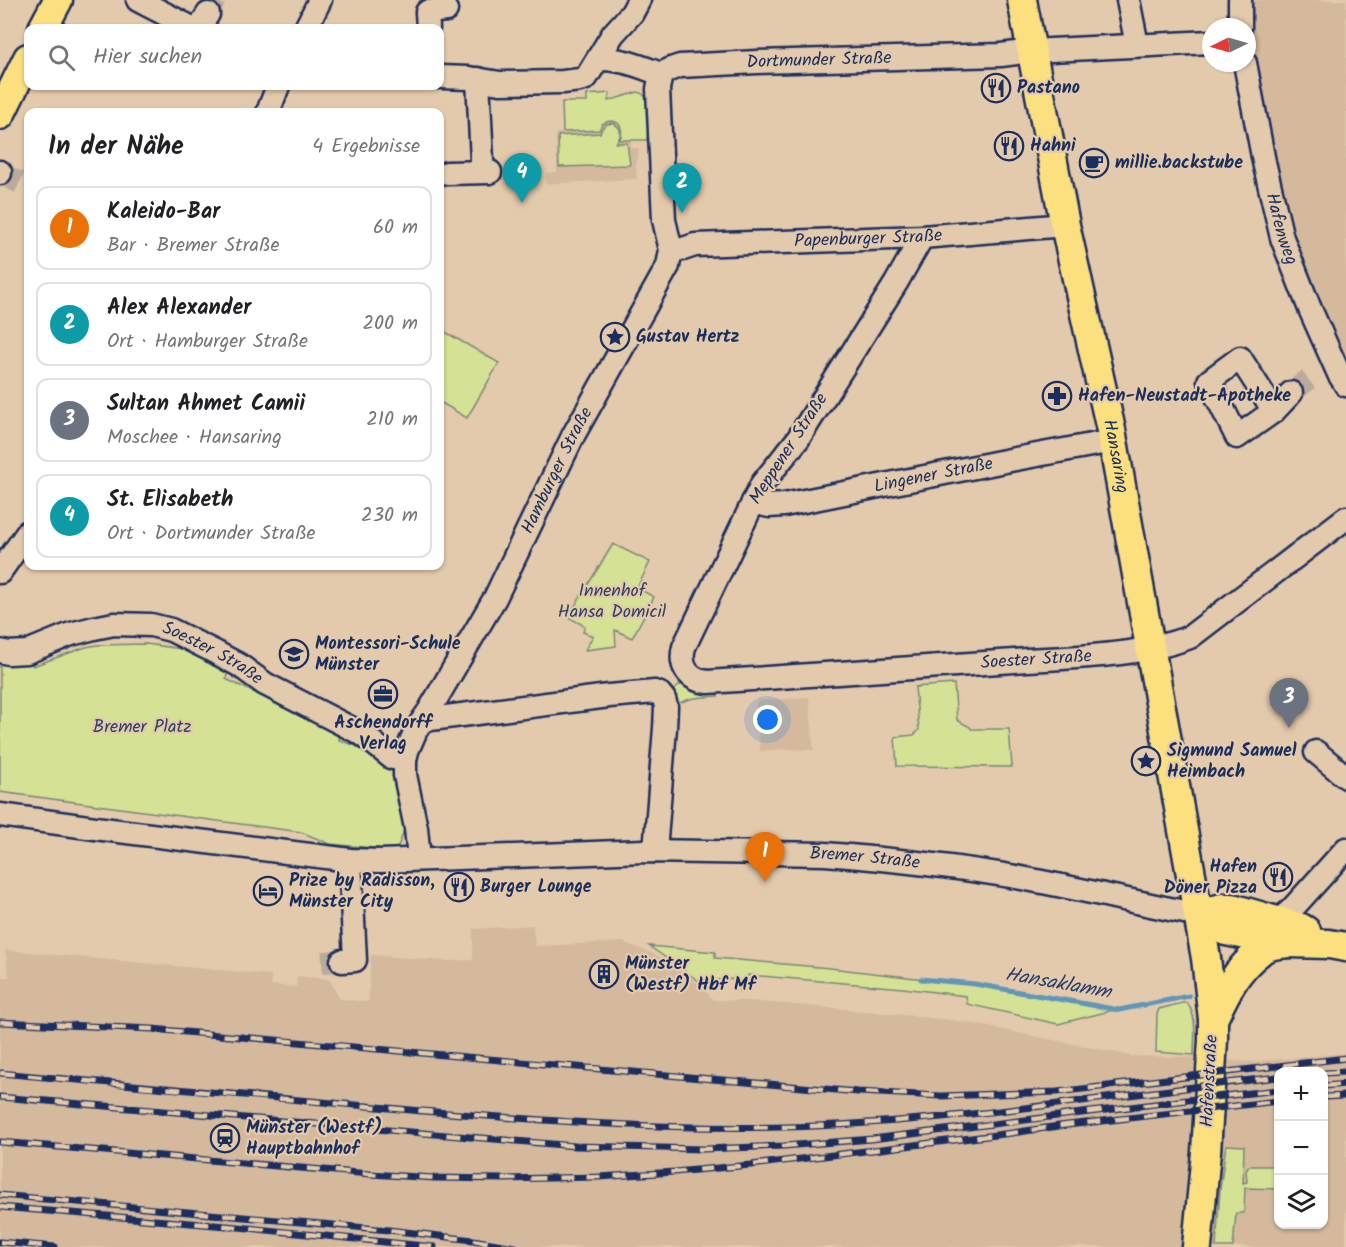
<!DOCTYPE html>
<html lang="de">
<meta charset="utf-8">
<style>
:root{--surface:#fff;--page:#f2f2f2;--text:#202124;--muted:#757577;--line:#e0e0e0;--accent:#b45309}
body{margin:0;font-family:Kalam,sans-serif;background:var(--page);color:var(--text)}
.controls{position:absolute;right:18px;bottom:18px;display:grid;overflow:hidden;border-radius:12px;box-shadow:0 2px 4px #0004}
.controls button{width:54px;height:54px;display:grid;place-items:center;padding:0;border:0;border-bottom:2px solid var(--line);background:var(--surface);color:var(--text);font:30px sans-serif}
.compass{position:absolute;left:1202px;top:18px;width:54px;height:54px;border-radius:50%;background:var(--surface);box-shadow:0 2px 4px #0004;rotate:265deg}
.you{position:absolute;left:768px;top:720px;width:21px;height:21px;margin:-15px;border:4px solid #fff;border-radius:50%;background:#1a73e8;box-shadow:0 0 0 9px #1a73e833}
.badge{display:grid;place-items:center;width:39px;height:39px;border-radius:50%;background:var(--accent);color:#fff;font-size:20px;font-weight:700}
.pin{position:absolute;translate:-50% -50px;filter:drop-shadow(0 2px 3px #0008)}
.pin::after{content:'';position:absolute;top:32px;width:21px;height:18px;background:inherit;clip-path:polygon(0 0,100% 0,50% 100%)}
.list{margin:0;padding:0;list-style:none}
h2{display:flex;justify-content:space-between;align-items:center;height:78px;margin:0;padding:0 24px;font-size:26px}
h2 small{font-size:20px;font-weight:400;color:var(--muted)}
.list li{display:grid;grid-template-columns:39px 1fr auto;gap:18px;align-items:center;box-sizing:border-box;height:84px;margin:0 12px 12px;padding:0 12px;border:2px solid var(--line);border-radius:12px}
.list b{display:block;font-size:22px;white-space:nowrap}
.list p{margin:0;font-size:20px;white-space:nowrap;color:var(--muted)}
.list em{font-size:20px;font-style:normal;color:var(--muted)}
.icon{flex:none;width:33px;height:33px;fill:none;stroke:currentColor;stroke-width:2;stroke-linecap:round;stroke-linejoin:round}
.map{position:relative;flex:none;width:1346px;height:1247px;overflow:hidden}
.search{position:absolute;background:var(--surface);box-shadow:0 2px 4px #0004;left:24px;top:24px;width:420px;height:66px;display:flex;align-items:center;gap:15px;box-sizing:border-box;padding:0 21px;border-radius:12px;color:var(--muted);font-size:22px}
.panel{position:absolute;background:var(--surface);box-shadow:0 2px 4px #0004;left:24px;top:108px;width:420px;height:462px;border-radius:12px}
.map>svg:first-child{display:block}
.built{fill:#d4b99d;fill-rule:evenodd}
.green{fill:#d5e194;stroke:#788879;stroke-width:1.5}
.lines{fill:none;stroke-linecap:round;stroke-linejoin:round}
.stream{stroke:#6296b7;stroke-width:5}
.minor-tunnel{stroke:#bcab9c;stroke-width:22;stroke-dasharray:22 11;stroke-linecap:butt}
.minor-casing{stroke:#1b2f5e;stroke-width:27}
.major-casing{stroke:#1b2f5e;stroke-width:33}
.minor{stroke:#e4caac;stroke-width:22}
.major{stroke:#fce080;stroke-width:28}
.rail-casing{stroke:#1b2f5e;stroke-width:7}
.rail{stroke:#e4caac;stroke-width:4.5;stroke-dasharray:14;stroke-linecap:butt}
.labels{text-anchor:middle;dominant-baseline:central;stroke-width:4.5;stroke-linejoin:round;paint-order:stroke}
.street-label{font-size:18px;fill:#1b2f5e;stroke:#e4caac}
.poi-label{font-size:18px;font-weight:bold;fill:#1b2f5e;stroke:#e4caac;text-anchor:start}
.park-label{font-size:18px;fill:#2e4163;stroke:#e4caac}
.water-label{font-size:20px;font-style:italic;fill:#27406d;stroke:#e4caac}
</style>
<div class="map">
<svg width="1346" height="1247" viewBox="0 0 1346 1247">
<rect width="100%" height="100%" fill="#e4caac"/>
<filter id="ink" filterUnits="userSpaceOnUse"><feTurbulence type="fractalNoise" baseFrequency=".0167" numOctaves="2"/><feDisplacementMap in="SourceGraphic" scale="12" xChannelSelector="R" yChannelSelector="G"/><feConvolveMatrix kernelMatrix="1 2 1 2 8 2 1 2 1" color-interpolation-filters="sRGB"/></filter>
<g filter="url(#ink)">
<!-- built -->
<g class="built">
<path d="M1250,0H1346V369L1296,253L1269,159L1249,40Z"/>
<path d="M607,121H612L617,122L621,128L622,134L620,140H631V148H639L636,166L637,179L546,184V173L557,172L556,133L599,130L602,124Z"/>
<path d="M809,697L814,750L786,749L760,751L756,701Z"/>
<path d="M533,925L535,946L623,942L658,956L699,984L713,1000L750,1001L877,1012L959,1021L1132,1056L1186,1057L1250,1062L1346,1053V1247H0V977H9L5,950L271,975V985L296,987L297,976L327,979L330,981L340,999L368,1002L371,955L446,961L473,960V929ZM1278,1072H1324V1224H1278Z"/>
</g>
<!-- green -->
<g class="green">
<path d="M638,92C656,97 648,125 647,140H620C625,126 617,116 602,124L599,130L563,132L562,102H587V95L610,93L608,101Z"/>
<path d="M614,123L620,129V136L616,143H627L630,165L559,167L558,136L600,133C603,125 605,124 614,123Z"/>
<path d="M440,329L499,363L467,418L440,402Z"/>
<path d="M613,544L650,562L637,588L654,597L632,638L615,630L616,646L585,650L593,636L583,632L585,626L568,617Z"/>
<path d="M146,644L189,650L222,666L221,670L227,674L226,679L340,734L339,740L356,746L396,774L406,824L397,850L330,844L301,832L0,792V662L30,659L33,666L86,647L97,645Z"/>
<path d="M684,682L717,686L718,696C699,697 690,697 673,706L671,692Z"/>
<path d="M954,684L957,720L970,727L971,729H1009L1012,767L897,766L895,737L914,735L919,730L915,687Z"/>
<path d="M649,946L715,952V958L830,968L976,985L1114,1010L1058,1024L967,1004L966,996L903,988L748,975L745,990L739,991L737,979L715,980V985L706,986Z"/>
<path d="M1183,1003H1187C1198,1017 1194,1039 1194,1055L1156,1052L1157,1014L1159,1009Z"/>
<path d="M1226,1145L1244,1146L1243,1183L1247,1182L1246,1171L1249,1166H1278V1189L1245,1188L1244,1213H1236L1233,1247H1216L1220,1189Z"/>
</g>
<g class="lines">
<!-- stream -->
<path class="stream" d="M921,979L975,984L1119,1010L1189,996"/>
<!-- minor-tunnel -->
<g class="minor-tunnel">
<path d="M208,14L215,0"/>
<path d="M0,173L28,187"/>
<path d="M1291,393L1317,373"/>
<path d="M322,962L342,961"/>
</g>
<!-- minor casing -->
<g class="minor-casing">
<g id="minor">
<path d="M138,0L192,28"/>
<path d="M1128,0L1137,45"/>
<path d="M1240,0V27"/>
<path d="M199,28L208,14"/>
<path d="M306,28L320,0"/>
<path d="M428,28L427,12L446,10"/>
<path id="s1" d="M599,59C621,58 641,67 661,74L671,69L680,66L757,62L1001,55L1031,51L1211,42"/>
<path id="s2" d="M1245,63L1264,162L1282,238L1310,309L1339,374L1346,385"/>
<path d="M440,77L469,78L500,83L563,82L580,80L586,78L613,34L632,13L639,0"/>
<path d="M478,79L482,161"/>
<path d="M268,112L278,86"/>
<path d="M0,172V173"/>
<path d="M447,173L490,172"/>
<path id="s3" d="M922,237L896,283L798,439L762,484L684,647C679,666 688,680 708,682C810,675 912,668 1014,661C1070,657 1138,657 1190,637L1346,518"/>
<path id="s4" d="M671,250L683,249L695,245L922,237L1065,225"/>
<path d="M1274,411L1240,358L1209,381L1237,437L1274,411L1291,393"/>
<path id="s5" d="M753,502L769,506L784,505L1010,460L1113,441"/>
<path d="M0,572L28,532"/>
<path id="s6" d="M0,651L8,653L27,652L71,634L94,628L114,624L151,625L171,630L211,650L239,665L265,684L362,734L392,758L405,757"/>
<path d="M423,720L609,696L655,692L660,694L664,699L666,706L665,728L655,851"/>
<path d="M1316,752L1346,777"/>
<path id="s7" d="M0,815L95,828L350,860L380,861L644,851L825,854C889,859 952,866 1016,877C1077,888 1138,903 1199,915"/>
<path id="s8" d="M419,859L416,828L405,775V760L407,751L416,730L429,711L495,598L574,434L668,266L671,250L664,220L658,89L661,74"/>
<path d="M1277,922L1291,910L1346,849"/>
<path d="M342,961L355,960L350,860"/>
</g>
</g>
<!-- major casing -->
<g class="major-casing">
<g id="major">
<path id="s9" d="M1022,0L1065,225L1111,430L1206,958L1213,1019V1040L1206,1152L1197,1247"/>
<path d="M43,28L58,0"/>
<path d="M0,115L28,58"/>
<path d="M1199,915L1214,926L1226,931L1288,943L1329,944L1346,947"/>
<path d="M1199,915L1222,908H1232L1301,928L1306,931"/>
<path d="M1213,1019C1225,994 1235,971 1258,953C1261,950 1265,947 1270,946C1275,944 1282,944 1288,943"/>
</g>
</g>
<!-- minor -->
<use href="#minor" class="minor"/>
<!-- major -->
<use href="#major" class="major"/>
<!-- rail casing -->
<g class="rail-casing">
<g id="rail">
<path d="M0,1022L152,1029L858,1092L941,1096L1057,1092L1346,1058"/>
<path d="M0,1073C137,1086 274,1098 411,1110C536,1120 660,1130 785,1127C950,1123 1114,1095 1278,1077"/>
<path d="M1324,1073L1346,1072"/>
<path d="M1324,1086L1346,1084"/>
<path d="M0,1097L575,1146L703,1149L784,1146L872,1139L1187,1100L1278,1090"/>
<path d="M1324,1097L1346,1096"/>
<path d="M0,1142L370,1174L435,1178L503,1179L599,1177L674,1172L751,1165L1012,1133L1059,1126L1278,1101"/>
<path d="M0,1195L389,1230L473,1240L515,1247"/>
<path d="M0,1207L238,1227L434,1247"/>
<path d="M0,1242L55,1247"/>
</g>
</g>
<!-- rail -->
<use href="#rail" class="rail"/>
</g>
</g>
<!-- icons -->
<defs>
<g id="restaurant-ring" transform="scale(1.5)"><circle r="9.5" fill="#e4caac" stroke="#1b2f5e" stroke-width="1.5"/><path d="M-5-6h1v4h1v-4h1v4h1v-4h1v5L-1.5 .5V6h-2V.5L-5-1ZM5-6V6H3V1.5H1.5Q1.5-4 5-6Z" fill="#1b2f5e"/></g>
<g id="cafe-ring" transform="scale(1.5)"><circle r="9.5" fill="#e4caac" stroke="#1b2f5e" stroke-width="1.5"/><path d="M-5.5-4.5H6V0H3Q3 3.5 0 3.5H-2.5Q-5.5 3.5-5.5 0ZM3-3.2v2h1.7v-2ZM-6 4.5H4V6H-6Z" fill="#1b2f5e"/></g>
<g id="sight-ring" transform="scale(1.5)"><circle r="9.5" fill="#e4caac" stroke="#1b2f5e" stroke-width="1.5"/><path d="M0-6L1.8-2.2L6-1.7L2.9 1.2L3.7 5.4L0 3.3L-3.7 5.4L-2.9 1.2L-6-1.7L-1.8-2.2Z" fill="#1b2f5e"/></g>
<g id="pharmacy-ring" transform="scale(1.5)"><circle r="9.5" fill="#e4caac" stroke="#1b2f5e" stroke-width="1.5"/><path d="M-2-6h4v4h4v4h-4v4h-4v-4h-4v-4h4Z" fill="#1b2f5e"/></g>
<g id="school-ring" transform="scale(1.5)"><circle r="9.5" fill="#e4caac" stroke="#1b2f5e" stroke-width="1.5"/><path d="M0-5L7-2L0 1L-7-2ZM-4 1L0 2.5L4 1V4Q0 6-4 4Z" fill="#1b2f5e"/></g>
<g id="office-ring" transform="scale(1.5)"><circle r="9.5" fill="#e4caac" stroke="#1b2f5e" stroke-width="1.5"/><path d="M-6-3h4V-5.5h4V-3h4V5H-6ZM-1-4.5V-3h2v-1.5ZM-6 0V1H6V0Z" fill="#1b2f5e"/></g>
<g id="hotel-ring" transform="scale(1.5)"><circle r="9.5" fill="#e4caac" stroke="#1b2f5e" stroke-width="1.5"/><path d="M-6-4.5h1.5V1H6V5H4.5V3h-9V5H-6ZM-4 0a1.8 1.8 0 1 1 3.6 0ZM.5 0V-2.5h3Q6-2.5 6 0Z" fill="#1b2f5e"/></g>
<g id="building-ring" transform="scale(1.5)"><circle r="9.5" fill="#e4caac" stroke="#1b2f5e" stroke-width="1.5"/><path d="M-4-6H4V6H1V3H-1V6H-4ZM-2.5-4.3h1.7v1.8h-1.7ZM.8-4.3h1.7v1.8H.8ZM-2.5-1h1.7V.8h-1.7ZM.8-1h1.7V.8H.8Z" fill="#1b2f5e"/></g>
<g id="station-ring" transform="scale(1.5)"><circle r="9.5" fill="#e4caac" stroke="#1b2f5e" stroke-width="1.5"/><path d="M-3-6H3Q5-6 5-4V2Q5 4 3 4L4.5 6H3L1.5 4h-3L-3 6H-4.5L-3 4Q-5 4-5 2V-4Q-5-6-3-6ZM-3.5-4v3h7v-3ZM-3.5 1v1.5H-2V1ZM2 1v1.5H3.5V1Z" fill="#1b2f5e"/></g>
</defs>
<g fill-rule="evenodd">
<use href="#restaurant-ring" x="996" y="88"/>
<use href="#restaurant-ring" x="1009" y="146"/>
<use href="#cafe-ring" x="1094" y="163"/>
<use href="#sight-ring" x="615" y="337"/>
<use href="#pharmacy-ring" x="1057" y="396"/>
<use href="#school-ring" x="294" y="654"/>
<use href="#office-ring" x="383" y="694"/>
<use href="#sight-ring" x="1146" y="761"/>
<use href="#restaurant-ring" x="1278" y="877"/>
<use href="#restaurant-ring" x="459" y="887"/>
<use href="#hotel-ring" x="268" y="891"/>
<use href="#building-ring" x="604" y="974"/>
<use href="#station-ring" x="225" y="1138"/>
</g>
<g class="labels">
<!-- street labels -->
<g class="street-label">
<text stroke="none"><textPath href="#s1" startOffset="224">Dortmunder Straße</textPath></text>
<text stroke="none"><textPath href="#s2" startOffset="170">Hafenweg</textPath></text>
<text stroke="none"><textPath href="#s4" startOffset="198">Papenburger Straße</textPath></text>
<text transform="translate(789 449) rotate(-57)">Meppener Straße</text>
<text stroke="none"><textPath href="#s9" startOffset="466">Hansaring</textPath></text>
<text stroke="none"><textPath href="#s8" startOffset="428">Hamburger Straße</textPath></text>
<text stroke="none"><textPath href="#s5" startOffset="184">Lingener Straße</textPath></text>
<text stroke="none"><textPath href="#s6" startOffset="224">Soester Straße</textPath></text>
<text stroke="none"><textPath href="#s3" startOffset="854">Soester Straße</textPath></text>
<text stroke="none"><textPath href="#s7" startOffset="868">Bremer Straße</textPath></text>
<text transform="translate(1210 1081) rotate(-87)">Hafenstraße</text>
</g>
<!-- poi labels -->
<g class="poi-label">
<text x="1017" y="88">Pastano</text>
<text x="1030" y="146">Hahni</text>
<text x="1115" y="163">millie.backstube</text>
<text x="636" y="337">Gustav Hertz</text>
<text x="1078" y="396">Hafen-Neustadt-Apotheke</text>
<text x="315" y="644">Montessori-Schule<tspan x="315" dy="21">Münster</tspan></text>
<text x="383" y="723" text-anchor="middle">Aschendorff<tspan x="383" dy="21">Verlag</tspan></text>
<text x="1167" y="751">Sigmund Samuel<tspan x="1167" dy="21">Heimbach</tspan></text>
<text x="1257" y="867" text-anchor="end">Hafen<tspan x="1257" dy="21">Döner Pizza</tspan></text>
<text x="289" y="881">Prize by Radisson,<tspan x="289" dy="21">Münster City</tspan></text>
<text x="480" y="887">Burger Lounge</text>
<text x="625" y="964">Münster<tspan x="625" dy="21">(Westf) Hbf Mf</tspan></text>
<text x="246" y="1128">Münster (Westf)<tspan x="246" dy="21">Hauptbahnhof</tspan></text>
</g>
<!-- park labels -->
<g class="park-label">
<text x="612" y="591">Innenhof<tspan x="612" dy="21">Hansa Domicil</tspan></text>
<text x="142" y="727">Bremer Platz</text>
</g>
<!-- water labels -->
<g class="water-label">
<text transform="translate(1058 984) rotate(10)">Hansaklamm</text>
</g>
</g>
</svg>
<div class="controls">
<button>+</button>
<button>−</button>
<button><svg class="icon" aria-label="layers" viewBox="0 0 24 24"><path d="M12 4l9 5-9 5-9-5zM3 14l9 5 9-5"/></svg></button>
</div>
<svg class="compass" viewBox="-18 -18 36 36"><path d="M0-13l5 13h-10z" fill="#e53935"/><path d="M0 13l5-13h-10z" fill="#757577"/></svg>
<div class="you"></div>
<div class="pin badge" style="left:765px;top:882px;background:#e8710a">1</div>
<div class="pin badge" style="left:682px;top:213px;background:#0f9aa8">2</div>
<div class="pin badge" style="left:1289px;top:728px;background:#6b7280">3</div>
<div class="pin badge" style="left:522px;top:203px;background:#0f9aa8">4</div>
<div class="search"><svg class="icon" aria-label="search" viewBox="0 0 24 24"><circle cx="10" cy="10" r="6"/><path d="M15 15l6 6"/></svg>Hier suchen</div>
<section class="panel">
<h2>In der Nähe<small>4 Ergebnisse</small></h2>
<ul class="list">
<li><span class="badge" style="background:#e8710a">1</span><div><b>Kaleido-Bar</b><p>Bar · Bremer Straße</p></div><em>60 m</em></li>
<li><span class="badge" style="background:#0f9aa8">2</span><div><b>Alex Alexander</b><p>Ort · Hamburger Straße</p></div><em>200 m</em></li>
<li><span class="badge" style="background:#6b7280">3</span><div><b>Sultan Ahmet Camii</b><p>Moschee · Hansaring</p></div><em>210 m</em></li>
<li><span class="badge" style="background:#0f9aa8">4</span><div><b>St. Elisabeth</b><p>Ort · Dortmunder Straße</p></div><em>230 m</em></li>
</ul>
</section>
</div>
